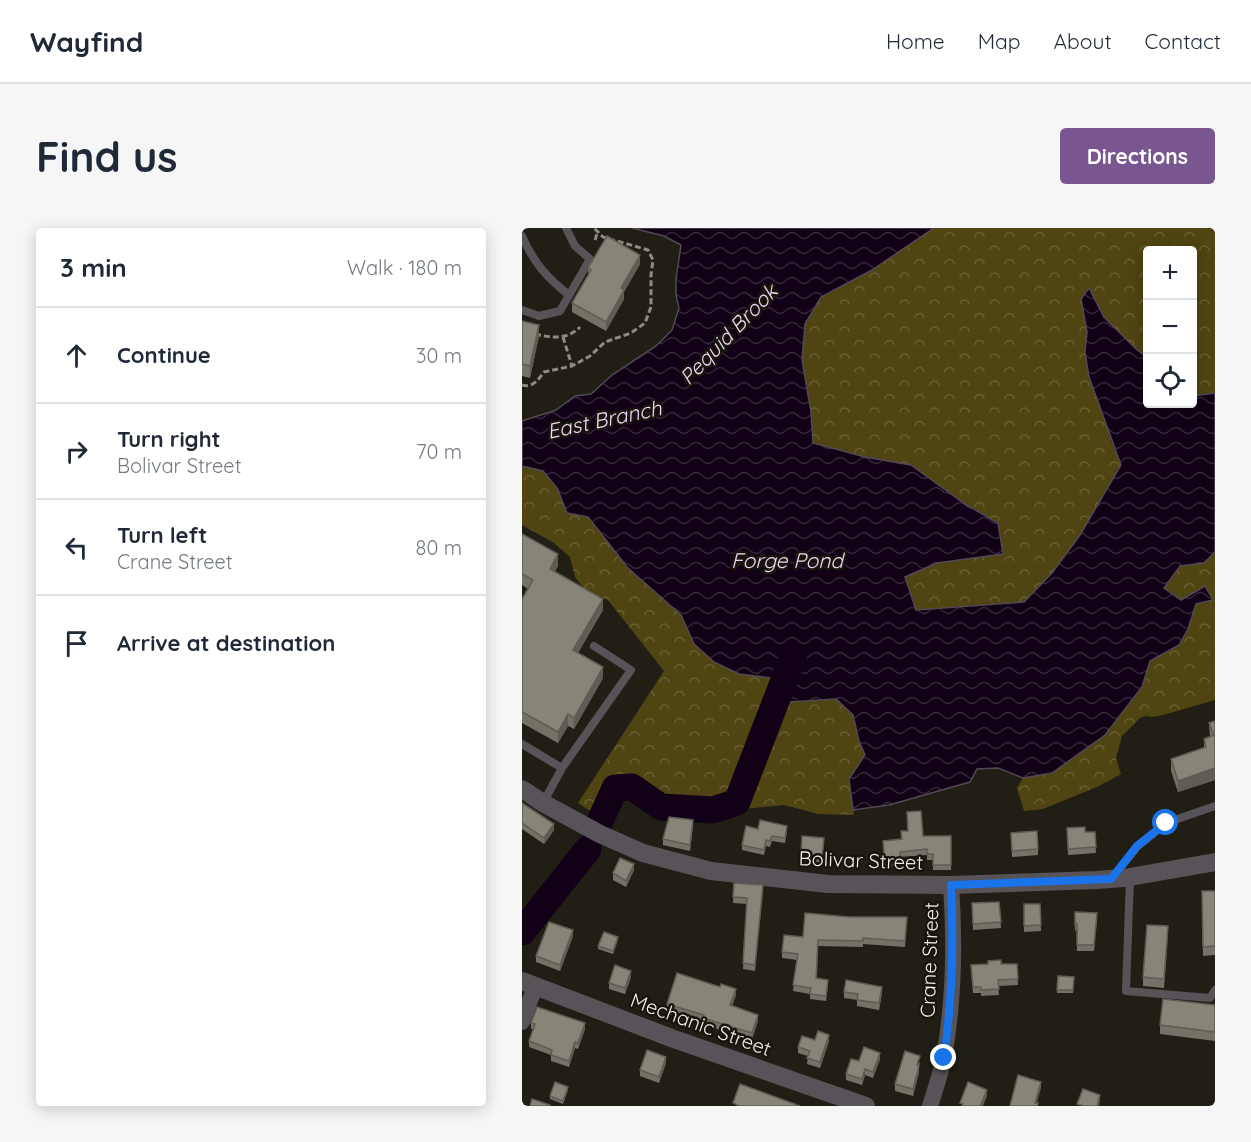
<!DOCTYPE html>
<meta charset="utf-8">
<style>
:root{--surface:#fff;--page:#f6f6f7;--text:#1f2937;--muted:#747a83;--line:#e0e1e3;--accent:#7a5690}
body{margin:0;font-family:Quicksand,sans-serif;background:var(--page);color:var(--text)}
.controls{position:absolute;right:18px;top:18px;display:grid;overflow:hidden;border-radius:6px;box-shadow:0 3px 15px #0003}
.controls button{width:54px;height:54px;display:grid;place-items:center;padding:0;border:0;border-bottom:2px solid var(--line);background:var(--surface);color:var(--text);font:30px sans-serif}
.stop{position:absolute;width:18px;height:18px;margin:-14px;border:4px solid #1a73e8;border-radius:50%;background:#fff}
.stop.end{background:#1a73e8;border-color:#fff;box-shadow:0 2px 6px #0008}
.list{margin:0;padding:0;list-style:none}
h2{display:flex;justify-content:space-between;align-items:center;height:78px;margin:0;padding:0 24px;font-size:26px}
h2 small{font-size:20px;font-weight:400;color:var(--muted)}
.list li{display:grid;grid-template-columns:39px 1fr auto;gap:18px;align-items:center;box-sizing:border-box;height:96px;padding:0 24px;border-top:2px solid var(--line)}
.list b{display:block;font-size:22px;white-space:nowrap}
.list p{margin:0;font-size:20px;white-space:nowrap;color:var(--muted)}
.list em{font-size:20px;font-style:normal;color:var(--muted)}
.icon{flex:none;width:33px;height:33px;fill:none;stroke:currentColor;stroke-width:2;stroke-linecap:round;stroke-linejoin:round}
.map{position:relative;flex:none;width:693px;height:878px;overflow:hidden;border-radius:6px}
header{display:flex;align-items:center;gap:36px;box-sizing:border-box;height:84px;padding:0 30px;background:var(--surface);border-bottom:2px solid var(--line)}
header strong{font-size:28px}
nav{display:flex;gap:33px;margin-inline-start:auto;font-size:21px}
.intro{display:flex;align-items:center;justify-content:space-between;box-sizing:border-box;height:144px;padding:0 36px}
h1{margin:0;font-size:42px}
.button{padding:15px 27px;border-radius:6px;background:var(--accent);color:#fff;font-size:21px;font-weight:700}
main{display:flex;gap:36px;padding:0 36px}
aside{flex:1;background:var(--surface);border-radius:6px;box-shadow:0 3px 15px #0003}
.map>svg:first-child{display:block}
.forest{fill:url(#forest-crowns)}
.water{fill:url(#water-waves);stroke:#544855;stroke-width:1.5}
.lines{fill:none;stroke-linecap:round;stroke-linejoin:round}
.river{stroke:#110016;stroke-width:27}
.path{stroke:#8d8c83;stroke-width:3;stroke-dasharray:6 3;stroke-linecap:butt}
.service{stroke:#575358;stroke-width:8}
.minor{stroke:#575358;stroke-width:16}
.tertiary{stroke:#575358;stroke-width:18}
.wall{fill:#747267}
.shaded-wall{fill:#5e5c54}
.building{fill:#878478;stroke:#5e5c54;stroke-width:1.5}
.route{stroke:#1a73e8;stroke-width:8}
.labels{text-anchor:middle;dominant-baseline:central;stroke-width:5;stroke-linejoin:round;paint-order:stroke}
.street-label{font-size:20px;fill:#f0efe8;stroke:#18160c}
.water-label{font-size:21px;font-style:italic;fill:#f1d3f7;stroke:#18160c}
</style>
<header>
<strong>Wayfind</strong>
<nav><a>Home</a><a>Map</a><a>About</a><a>Contact</a></nav>
</header>
<div class="intro"><h1>Find us</h1><a class="button">Directions</a></div>
<main>
<aside>
<h2>3 min<small>Walk · 180 m</small></h2>
<ul class="list">
<li><svg class="icon" aria-label="ahead" viewBox="0 0 24 24"><path d="M12 20V5M6 11l6-6 6 6"/></svg><div><b>Continue</b></div><em>30 m</em></li>
<li><svg class="icon" aria-label="right" viewBox="0 0 24 24"><path d="M7 20v-9h11M14 6l5 5-5 5"/></svg><div><b>Turn right</b><p>Bolivar Street</p></div><em>70 m</em></li>
<li><svg class="icon" aria-label="left" viewBox="0 0 24 24"><path d="M17 20v-9H6M10 6l-5 5 5 5"/></svg><div><b>Turn left</b><p>Crane Street</p></div><em>80 m</em></li>
<li><svg class="icon" aria-label="arrive" viewBox="0 0 24 24"><path d="M6 21V4h12l-3 4 3 4H6"/></svg><div><b>Arrive at destination</b></div></li>
</ul>
</aside>
<div class="map">
<svg width="693" height="878" viewBox="0 0 693 878">
<defs>
<pattern id="forest-crowns" width="20" height="18" patternUnits="userSpaceOnUse" patternTransform="scale(1.5)"><rect width="20" height="18" fill="#504412"/><path d="M2 6a3 3 0 1 1 6 0M12 15a3 3 0 1 1 6 0" fill="none" stroke="#6a5f34"/></pattern>
<pattern id="water-waves" width="16" height="10" patternUnits="userSpaceOnUse" patternTransform="scale(1.5)"><rect width="16" height="10" fill="#110016"/><path d="M0 5q4-4 8 0t8 0" fill="none" stroke="#342638"/></pattern>
</defs>
<rect width="100%" height="100%" fill="#211f15"/>
<!-- forest -->
<g class="forest">
<path d="M412,0H693V165L671,168L670,22H626L625,129L615,122L582,89L567,61L559,71L565,104L563,124L589,213L599,237L558,307L530,345L502,374L394,382L383,349L415,335L481,326L443,276L389,237L343,229L291,215L289,184L280,132L283,96L299,69L350,42Z"/>
<path d="M0,238L21,243L35,260L45,285L66,289L106,340L159,387L172,416L217,446L249,450L267,474L314,471L331,487L337,513L343,527L327,551L332,587L297,586L262,577L211,582L180,589L125,578L96,566L86,595L56,575L142,443L86,372L63,362L53,349L48,329L32,315L0,297Z"/>
<path d="M693,324V472L641,487L630,489L624,488L618,490L600,508L594,530L599,546L575,559L521,581L502,583L495,560L501,550L530,545L583,507L620,459L628,433L658,417L666,401L674,376L659,372L641,360L659,338L682,335Z"/>
</g>
<!-- water -->
<path class="water" d="M110,0H412L350,42L299,69L283,96L280,132L289,184L291,215L343,229L389,237L443,276L476,295L481,326L415,335L383,349L394,382L502,374L530,345L558,307L599,237L567,149L563,124L565,104L559,71L567,60L582,89L615,122L625,129L626,176H670L671,168L693,165V324L682,335L658,338L642,360L659,372L683,358L691,372L674,376L666,401L657,417L628,433L620,459L583,507L530,545L501,550L476,540L455,541L448,554L367,577L331,582L327,551L343,527L337,513L331,487L314,471L267,474L249,450L217,446L192,434L172,416L159,387L106,340L66,289L45,285L35,260L21,243L0,238V193L34,182L53,168L69,166L90,147L134,118L150,102L157,80L154,67V51L159,17L142,8Z"/>
<g class="lines">
<!-- river -->
<g class="river">
<path d="M79,591L93,560L110,559L139,579L191,582L215,574L271,429"/>
<path d="M0,704L66,621"/>
</g>
<!-- path -->
<g class="path">
<path d="M73,12L76,3"/>
<path d="M13,106C30,110 45,112 58,99"/>
<path d="M41,109L50,138"/>
<path d="M0,157C11,160 16,152 22,144L50,138L68,128L83,114L109,105L123,95L129,79V47L131,32L126,22L81,9L72,0"/>
</g>
<!-- service -->
<g class="service">
<path d="M0,8C12,35 24,49 47,67"/>
<path d="M0,82L17,88L38,83L68,31L53,18L44,0"/>
<path d="M0,516L40,540L21,575"/>
<path d="M40,540L109,442L72,418"/>
<path d="M591,649L615,619L644,595L693,578"/>
<path d="M608,649L604,763L688,770L693,762"/>
</g>
<!-- minor -->
<g class="minor">
<path d="M0,794L13,759"/>
<path d="M408,878C413,862 419,845 422,829C432,773 433,714 429,657"/>
</g>
<!-- tertiary -->
<g class="tertiary">
<path d="M0,561L21,575L78,606L121,625L189,643L306,656L429,657L575,652L602,650L693,634"/>
<path d="M0,753L152,811L344,878"/>
</g>
</g>
<!-- wall -->
<g class="wall">
<path d="M118,36L102,64V71L84,103L50,84V75L66,48V40Z"/>
<path d="M0,93L17,108L8,150L0,148Z"/>
<path d="M0,306L36,338L33,343L81,382L56,425L81,450L52,501L46,498L36,515L0,495V371L6,361L0,357Z"/>
<path d="M693,493V552L656,564L649,543V531L682,520V511L688,509L687,495Z"/>
<path d="M0,575L32,602L22,616L0,601Z"/>
<path d="M171,598L168,623L141,617V611Z"/>
<path d="M545,600L563,604H573L574,625L546,627Z"/>
<path d="M236,601L265,604L263,615L250,613L248,619L244,618L242,627L220,622V617Z"/>
<path d="M379,603L401,608H429V642H411V632H405V627L378,629V638L363,639L361,613L379,611Z"/>
<path d="M489,605L516,621V627L490,629Z"/>
<path d="M302,616L300,635L279,633V626Z"/>
<path d="M112,642L104,659L91,652V645Z"/>
<path d="M212,655L241,663L233,743L221,741L225,676L211,675Z"/>
<path d="M680,663H693V727L681,728Z"/>
<path d="M477,674L479,700L451,702L450,675Z"/>
<path d="M502,676H518L519,703L502,704Z"/>
<path d="M553,684L575,691L572,723H555V702L553,703Z"/>
<path d="M327,689H385L383,719L341,716V719L296,718L295,750L306,758L304,773L288,771V766L271,763L275,732L260,730V724L281,709Z"/>
<path d="M646,707L642,760L621,758V749Z"/>
<path d="M51,708L38,743L14,734V728Z"/>
<path d="M96,712L91,726L76,721V718Z"/>
<path d="M479,736H495L496,757L476,758L477,767L459,768V765H451L449,743Z"/>
<path d="M536,748L552,749L551,765H535Z"/>
<path d="M109,749L103,766L87,761V755Z"/>
<path d="M322,764L360,765L357,782L335,778V772L322,770Z"/>
<path d="M214,767L210,778L236,793L230,811L181,797V793L145,782V776Z"/>
<path d="M693,777V813L638,806V797Z"/>
<path d="M9,795L63,801L56,821L53,820L47,839L29,833V827L7,819V813L11,801H9Z"/>
<path d="M293,812L307,813L298,840L285,836L286,828L276,825V819Z"/>
<path d="M358,831L351,850L343,847L340,857L324,852V846L337,833Z"/>
<path d="M398,834L397,838V844L391,868L373,863V856Z"/>
<path d="M144,835L137,855L118,848V842Z"/>
<path d="M46,862L41,876L28,871V868Z"/>
</g>
<!-- shaded-wall -->
<g class="shaded-wall">
<path d="M118,27V36L102,64V71L84,103V94L99,60Z"/>
<path d="M17,97V108L8,150V138Z"/>
<path d="M36,326V338L28,352V341Z"/>
<path d="M81,371V382L51,433V422Z"/>
<path d="M81,439V450L52,501V490Z"/>
<path d="M46,486V498L36,515V504Z"/>
<path d="M693,540V552L656,564V553Z"/>
<path d="M32,596V602L22,616V610Z"/>
<path d="M112,636V642L104,659V653Z"/>
<path d="M51,702V708L38,743V737Z"/>
<path d="M109,743V749L103,766V760Z"/>
<path d="M360,759V765L357,782V775Z"/>
<path d="M214,761V767L208,783V777Z"/>
<path d="M236,787V793L230,811V805Z"/>
<path d="M63,795V801L56,821V815Z"/>
<path d="M307,807V813L298,840V834Z"/>
<path d="M53,814V820L47,839V833Z"/>
<path d="M358,825V831L351,850V844Z"/>
<path d="M144,829V835L137,855V849Z"/>
<path d="M397,838V844L391,868V861Z"/>
<path d="M343,841V847L340,857V851Z"/>
<path d="M519,854V860L514,878L513,875Z"/>
<path d="M465,862V868L461,878H458Z"/>
<path d="M578,867V873L577,878H575Z"/>
</g>
<!-- building -->
<g class="building">
<path d="M85,8L118,27L99,60L102,62L84,94L50,75L69,42L66,40Z"/>
<path d="M0,93L17,97L8,138L0,136Z"/>
<path d="M0,306L36,326L28,341L81,371L51,422L81,439L52,490L46,486L36,504L0,484V371L11,352L0,346Z"/>
<path d="M693,493V540L656,553L649,531L684,519L682,511L692,507L687,495Z"/>
<path d="M0,575L32,596L22,610L0,595Z"/>
<path d="M399,583L401,608H429V637H411V626H405V621L378,624V632L363,634L361,613L380,611L379,603H386L385,584Z"/>
<path d="M147,589L171,592L168,617L141,611Z"/>
<path d="M238,592L265,598L263,610L250,608L248,613L244,612L242,622L220,617L224,598L236,601Z"/>
<path d="M563,599V604H573L574,619L546,621L545,600Z"/>
<path d="M515,603L516,621L490,623L489,605Z"/>
<path d="M280,608L302,610L300,629L279,626Z"/>
<path d="M98,630L112,636L104,653L91,645Z"/>
<path d="M212,655L241,657L233,737L221,735L225,670L211,669Z"/>
<path d="M680,663H693V718L681,719Z"/>
<path d="M477,674L479,694L451,696L450,675Z"/>
<path d="M502,676H518L519,697L502,698Z"/>
<path d="M553,684L575,685L572,717H555V696L553,697Z"/>
<path d="M283,685L327,689H385L383,713L341,710V713L296,712L294,750L306,752L304,768L288,766L289,760L271,757L276,726L260,724L262,707L281,709Z"/>
<path d="M27,694L51,702L38,737L14,728Z"/>
<path d="M625,697L646,698L642,751L621,749Z"/>
<path d="M82,704L96,709L91,723L76,718Z"/>
<path d="M479,732V736H495L496,751L476,752L477,761L459,762V759H451L449,737L466,736V733Z"/>
<path d="M93,737L109,743L103,760L87,755Z"/>
<path d="M155,745L198,759L199,756L214,761L208,777L236,787L230,805L181,790L182,787L145,776Z"/>
<path d="M536,748L552,749L551,762H535Z"/>
<path d="M324,752L360,759L357,775L335,772L336,766L322,764Z"/>
<path d="M641,771L693,777V804L638,797Z"/>
<path d="M15,779L63,795L56,815L53,814L47,833L29,827L30,822L7,813L13,796L9,795Z"/>
<path d="M296,803L307,807L298,834L285,830L288,823L276,819L280,808L293,812Z"/>
<path d="M342,819L358,825L351,844L343,841L340,851L324,846L329,831L337,833Z"/>
<path d="M125,822L144,829L137,849L118,842Z"/>
<path d="M383,823L398,828L395,837L397,838L391,861L373,856Z"/>
<path d="M496,847L519,854L513,875H516L515,878H488Z"/>
<path d="M33,854L46,859L41,873L28,868Z"/>
<path d="M446,854L465,862L458,878H440L441,876L438,875Z"/>
<path d="M218,856L278,878H217L211,875Z"/>
<path d="M561,861L578,867L575,878H562L555,876Z"/>
<path d="M10,871L28,877V878H8Z"/>
</g>
<g class="lines">
<!-- route -->
<path class="route" d="M422,830C430,773 432,716 429,657L589,651L615,618L644,595"/>
</g>
<g class="labels">
<!-- street labels -->
<g class="street-label">
<text transform="translate(339 632) rotate(2)">Bolivar Street</text>
<text transform="translate(407 732) rotate(-88)">Crane Street</text>
<text transform="translate(179 796) rotate(20)">Mechanic Street</text>
</g>
<!-- water labels -->
<g class="water-label">
<text transform="translate(206 106) rotate(-46)">Pequid Brook</text>
<text transform="translate(82 191) rotate(-12)">East Branch</text>
<text x="265" y="332">Forge Pond</text>
</g>
</g>
</svg>
<div class="controls">
<button>+</button>
<button>−</button>
<button><svg class="icon" aria-label="locate" viewBox="0 0 24 24"><circle cx="12" cy="12" r="6"/><path d="M12 2v4M12 18v4M2 12h4M18 12h4"/></svg></button>
</div>
<div class="stop" style="left:644px;top:595px"></div>
<div class="stop end" style="left:422px;top:830px"></div>
</div>
</main>
